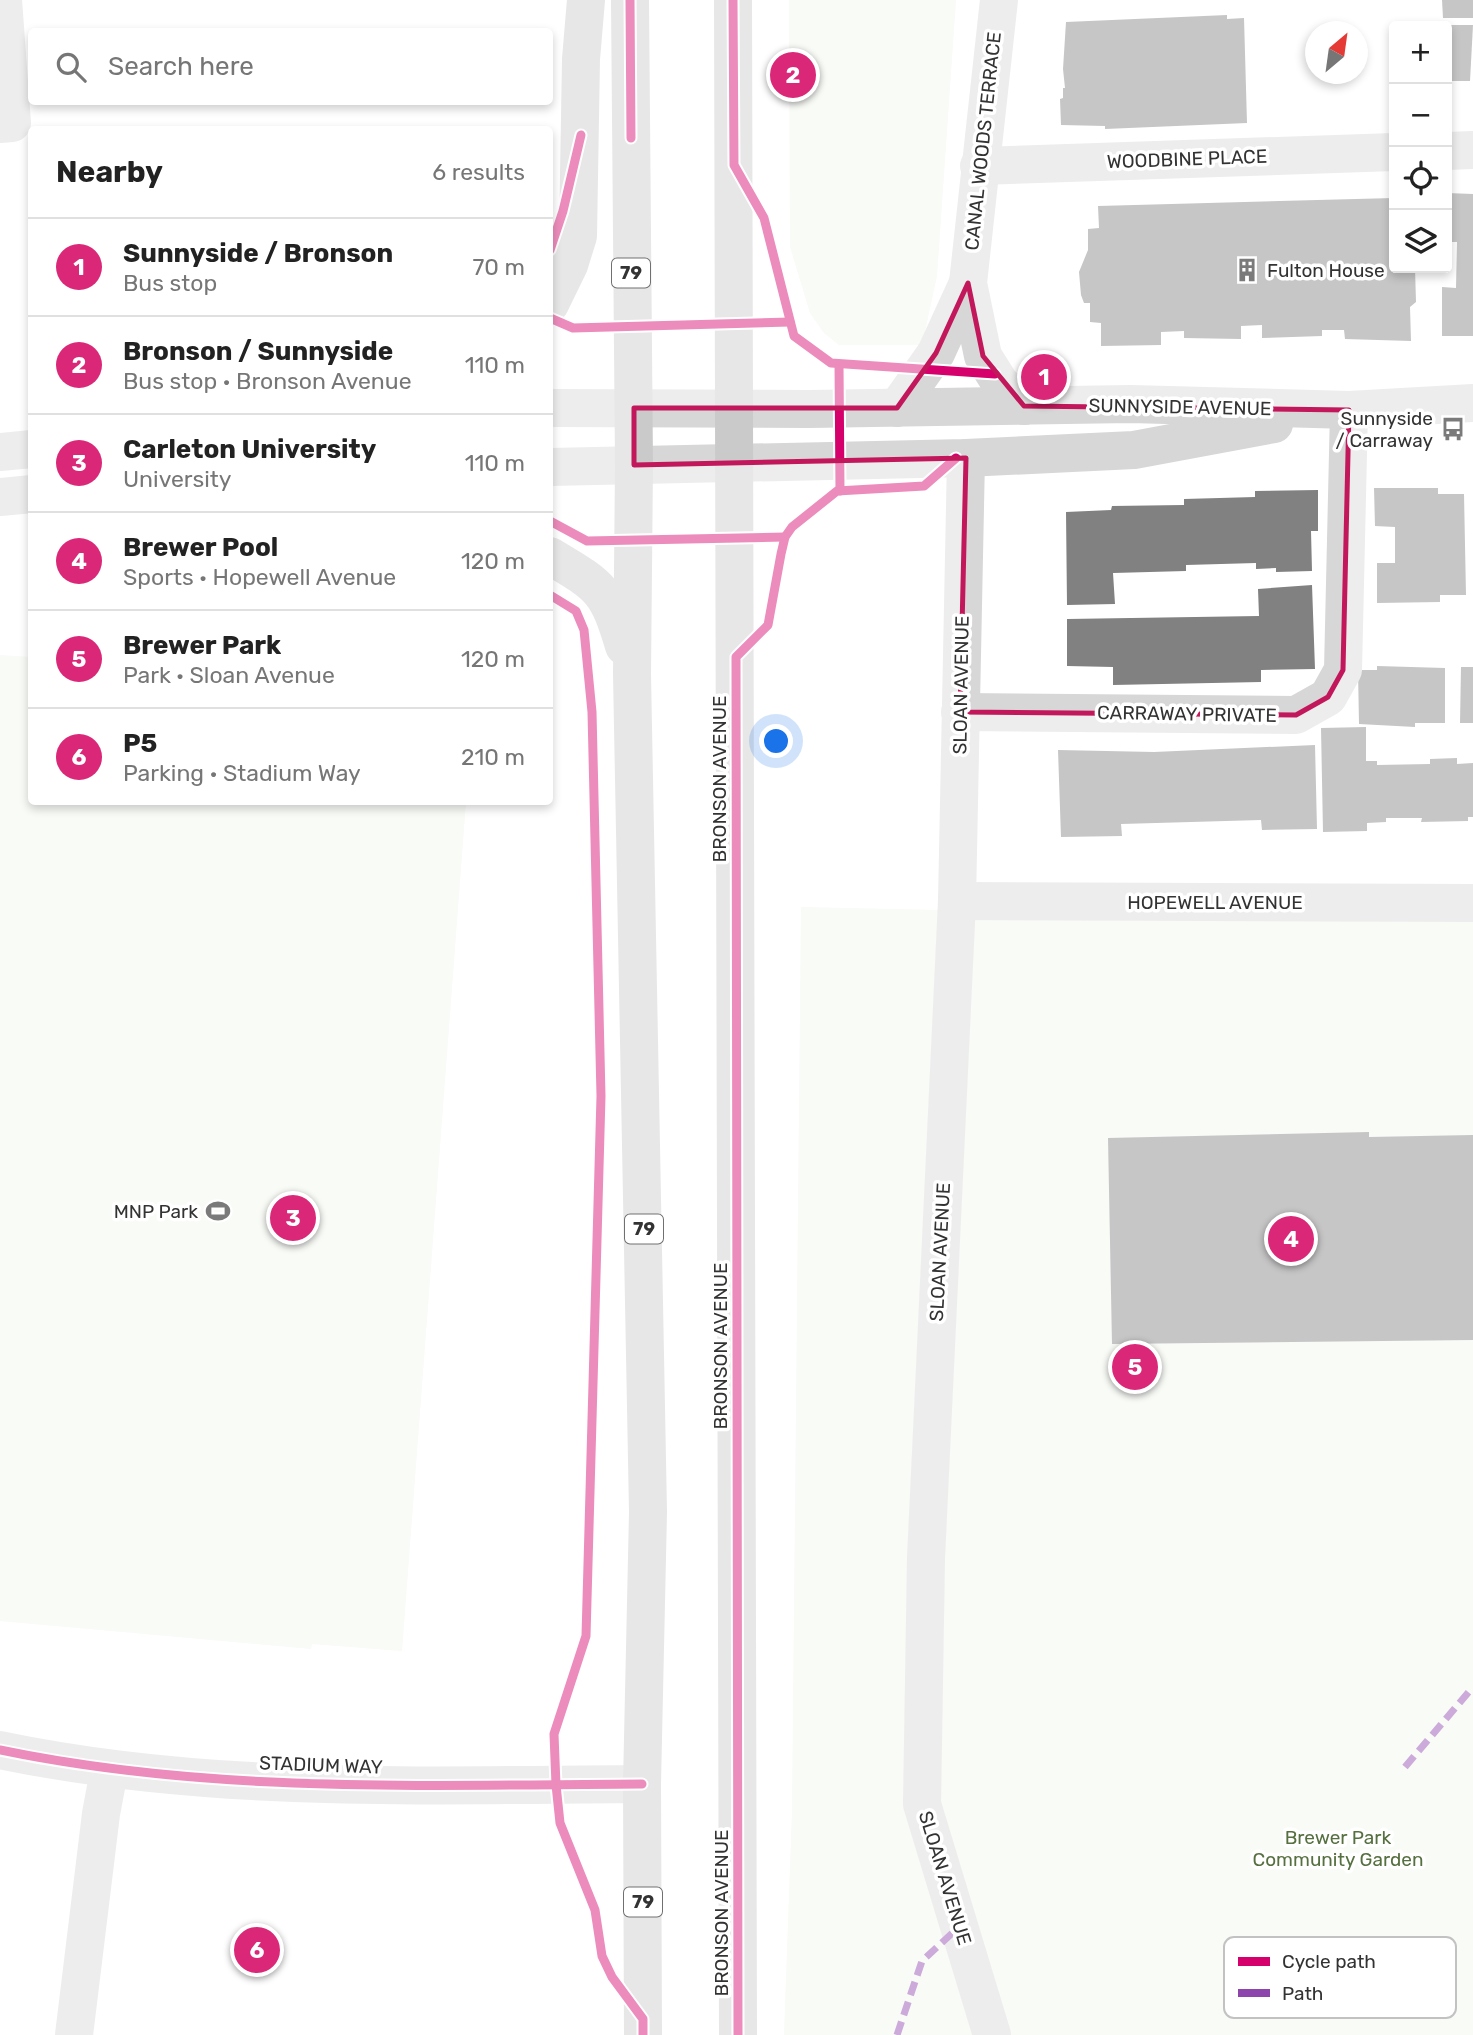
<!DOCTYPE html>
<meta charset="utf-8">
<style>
:root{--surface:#fff;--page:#f6f6f6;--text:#222;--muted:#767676;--line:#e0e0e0;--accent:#db2777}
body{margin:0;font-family:Rubik,sans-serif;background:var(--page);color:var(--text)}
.controls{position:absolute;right:21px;top:21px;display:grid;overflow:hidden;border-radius:7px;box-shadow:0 4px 10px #0003}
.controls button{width:63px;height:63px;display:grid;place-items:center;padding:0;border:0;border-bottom:2px solid var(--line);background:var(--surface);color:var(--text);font:35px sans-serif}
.compass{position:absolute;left:1305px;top:21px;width:63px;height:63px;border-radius:50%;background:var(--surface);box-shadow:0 4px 10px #0003;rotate:29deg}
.you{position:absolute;left:777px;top:742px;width:24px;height:24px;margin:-18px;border:5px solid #fff;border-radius:50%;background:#1a73e8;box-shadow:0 0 0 10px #1a73e833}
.badge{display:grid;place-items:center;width:46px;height:46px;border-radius:50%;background:var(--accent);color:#fff;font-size:23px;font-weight:700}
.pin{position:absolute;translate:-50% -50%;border:4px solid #fff;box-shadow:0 2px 7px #0006}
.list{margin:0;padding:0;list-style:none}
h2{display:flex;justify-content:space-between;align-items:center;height:91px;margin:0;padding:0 28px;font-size:30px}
h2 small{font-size:23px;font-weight:400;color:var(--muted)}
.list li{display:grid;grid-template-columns:46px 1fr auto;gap:21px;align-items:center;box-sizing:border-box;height:98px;padding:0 28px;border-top:2px solid var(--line)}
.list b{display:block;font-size:26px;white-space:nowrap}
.list p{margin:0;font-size:23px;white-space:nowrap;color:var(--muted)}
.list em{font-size:23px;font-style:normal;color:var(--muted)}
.icon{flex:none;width:38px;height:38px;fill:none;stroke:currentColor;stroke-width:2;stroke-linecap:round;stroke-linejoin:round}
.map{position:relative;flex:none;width:1473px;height:2035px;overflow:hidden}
.search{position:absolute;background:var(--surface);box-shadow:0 4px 10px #0003;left:28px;top:28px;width:525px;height:77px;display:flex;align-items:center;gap:18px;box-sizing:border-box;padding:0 24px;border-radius:7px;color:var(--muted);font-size:26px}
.panel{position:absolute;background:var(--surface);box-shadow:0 4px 10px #0003;left:28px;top:126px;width:525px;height:679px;border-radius:7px}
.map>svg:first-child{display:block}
.green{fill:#f1f5ed}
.building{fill:#818181}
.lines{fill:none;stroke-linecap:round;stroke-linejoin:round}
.minor{stroke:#d7d7d7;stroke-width:38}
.major{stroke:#cacaca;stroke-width:38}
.quiet{stroke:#8e44ad;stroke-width:7;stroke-dasharray:14 7;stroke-linecap:butt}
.cycleway-casing{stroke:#fff;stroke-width:13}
.cycleway{stroke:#d6006c;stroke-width:9}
.marked{fill:none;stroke:#c2185b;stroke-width:5;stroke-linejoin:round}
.labels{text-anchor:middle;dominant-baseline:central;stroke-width:7;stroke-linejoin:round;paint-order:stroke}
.shield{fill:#fff;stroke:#707070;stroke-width:2}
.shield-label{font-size:18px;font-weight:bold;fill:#333}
.street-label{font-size:19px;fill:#333;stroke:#fff}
.poi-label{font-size:19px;fill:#333;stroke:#fff;text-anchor:end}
.park-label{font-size:19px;fill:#56703f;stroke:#fff}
.key{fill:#fff;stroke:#c2c2c2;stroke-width:2}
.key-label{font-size:19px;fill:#333}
</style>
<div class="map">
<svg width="1473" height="2035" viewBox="0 0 1473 2035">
<rect width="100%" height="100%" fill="#fff"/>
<!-- green -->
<g class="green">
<path d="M789,0H956L937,276L922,345H839L824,333L810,313L790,247Z"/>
<path d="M0,655L31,657L32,802H466L402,1651L312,1644L311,1649L0,1621Z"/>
<path d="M801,907L1473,922V2035H784L792,1812Z"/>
</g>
<!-- building -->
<g class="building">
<path d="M1442,0H1473V18H1443Z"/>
<path d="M1227,15V19L1244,18L1247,123L1105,129V126L1061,125L1060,99L1063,98V88H1065L1063,69L1066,22Z"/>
<path d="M1447,25H1473L1470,81H1447Z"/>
<path d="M1447,193L1473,194V336H1442V287L1456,288L1457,242H1447Z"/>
<path d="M1394,198V268H1415L1416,302L1410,307L1411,341L1345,339L1344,330H1322V336L1262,338V325L1241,326V339L1184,338V331L1161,332V345L1101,346V323L1090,322V303H1084L1081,295L1079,272L1088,250V229L1099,228L1098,206Z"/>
<path d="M1374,488H1438V494H1464L1466,595H1440V602L1377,603V563H1395V527L1375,526Z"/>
<path d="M1318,490V531H1311L1312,571L1276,572V568L1256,569V563L1186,565V571L1113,573L1115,604L1067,605L1066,512L1111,510L1112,506L1184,505V499L1255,497V491Z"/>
<path d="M1312,585L1315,669L1261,670V682L1113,685V667L1067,666V619L1259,616L1258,589Z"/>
<path d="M1377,666L1445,668V723H1415V727L1359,724L1358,670H1377Z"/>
<path d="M1461,667H1473V723H1460Z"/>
<path d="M1366,727V761H1377V765L1430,764V759L1457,758V764L1473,763V817H1468V821L1421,822L1422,818H1386V822L1367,823V831L1323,832L1321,728Z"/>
<path d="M1315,745L1317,829L1262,830L1261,820L1121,824L1122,836L1061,837L1058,750L1154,752Z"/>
<path d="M1369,1132V1137L1473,1135V1340L1112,1344L1108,1138Z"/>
</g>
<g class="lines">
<!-- minor -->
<g class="minor">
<path d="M999,0L968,283L983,356L1000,383L1024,406"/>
<path d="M0,124L12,123L3,0"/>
<path d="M1447,151L1473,150"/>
<path d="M979,166L1394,152"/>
<path d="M550,408L809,409L1131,404L1349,410L1473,403"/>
<path d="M897,408L936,353L968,283"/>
<path d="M0,452L32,449"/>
<path d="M966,458L957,901L926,1558L922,1804L992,2035"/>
<path d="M550,467L966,458L1134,450L1274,424"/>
<path d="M0,497L32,494"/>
<path d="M960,712L1296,715L1328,697L1343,670L1349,410"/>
<path d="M957,901L1473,903"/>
<path d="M0,1750C211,1794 428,1785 642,1784"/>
<path d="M74,2035L101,1814L109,1771"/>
</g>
<!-- major -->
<g class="major">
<path d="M630,0L634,465L632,674L648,1512L642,1784L643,2035"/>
<path d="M733,0L738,2035"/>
<path d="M550,304L569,265L578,236L581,59L586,0"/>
<path d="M550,556C600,586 607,588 624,646"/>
</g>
<!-- quiet -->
<g class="quiet">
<path d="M1405,1767L1473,1687"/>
<path d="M897,2035L922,1961L960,1926"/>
</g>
<!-- cycleway casing -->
<g class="cycleway-casing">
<g id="cycleway">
<path d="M630,0L631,138"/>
<path d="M733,0L734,165L764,218L794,336L831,363L995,374"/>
<path d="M550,250L563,211L581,135"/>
<path d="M550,318L573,328L790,322"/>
<path d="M839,364L840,491"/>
<path d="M550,521L587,541L785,537"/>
<path d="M550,595L576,611L584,630L592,712L601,1096L586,1636L554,1734L556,1785L560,1823L595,1910L602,1956L612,1977L643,2019V2035"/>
<path d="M0,1750C211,1794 428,1785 642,1784"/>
<path d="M738,2035L736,657L768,625L781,554L785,537L792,527L837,491L924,486L956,458"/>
</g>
</g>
<!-- cycleway -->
<use href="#cycleway" class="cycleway"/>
</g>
<!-- marked area -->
<path d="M0 0H1473V2035H0ZM968,283L983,356L1024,406L1349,410L1343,670L1328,697L1296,715L960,712L966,458L634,465V408H897L936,353Z" fill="#fff" fill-opacity=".55" fill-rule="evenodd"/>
<path class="marked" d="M968,283L983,356L1024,406L1349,410L1343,670L1328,697L1296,715L960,712L966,458L634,465V408H897L936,353Z"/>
<!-- icons -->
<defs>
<g id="building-bare" transform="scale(1.89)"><path d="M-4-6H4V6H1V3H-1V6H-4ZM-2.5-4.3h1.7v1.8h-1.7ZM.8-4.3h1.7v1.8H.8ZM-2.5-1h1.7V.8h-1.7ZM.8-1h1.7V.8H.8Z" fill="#7a7a7a" stroke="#fff" stroke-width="2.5" paint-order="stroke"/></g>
<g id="bus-bare" transform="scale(1.89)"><path d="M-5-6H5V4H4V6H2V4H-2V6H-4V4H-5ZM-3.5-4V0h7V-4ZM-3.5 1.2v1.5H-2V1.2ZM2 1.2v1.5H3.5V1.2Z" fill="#7a7a7a" stroke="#fff" stroke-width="2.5" paint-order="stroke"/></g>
<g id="stadium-bare" transform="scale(1.89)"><path d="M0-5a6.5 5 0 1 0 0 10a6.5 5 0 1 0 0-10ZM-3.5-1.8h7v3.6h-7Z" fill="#7a7a7a" stroke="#fff" stroke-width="2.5" paint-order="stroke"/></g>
</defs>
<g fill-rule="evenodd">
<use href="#building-bare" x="1247" y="270"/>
<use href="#bus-bare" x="1453" y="429"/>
<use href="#stadium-bare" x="218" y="1211"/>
</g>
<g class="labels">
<!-- shield labels -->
<g class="shield">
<rect x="612" y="258.5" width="38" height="29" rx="5"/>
<rect x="625" y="1214.5" width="38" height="29" rx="5"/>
<rect x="624" y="1887.5" width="38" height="29" rx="5"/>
</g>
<g class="shield-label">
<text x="631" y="273">79</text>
<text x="644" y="1229">79</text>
<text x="643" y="1902">79</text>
</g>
<!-- street labels -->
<g class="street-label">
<text transform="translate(983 141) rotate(-84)">CANAL WOODS TERRACE</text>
<text transform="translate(1187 159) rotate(-2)">WOODBINE PLACE</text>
<text transform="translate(1180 407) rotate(1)">SUNNYSIDE AVENUE</text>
<text transform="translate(961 685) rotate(-89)">SLOAN AVENUE</text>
<text transform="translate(1187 714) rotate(1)">CARRAWAY PRIVATE</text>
<text transform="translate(719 779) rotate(-90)">BRONSON AVENUE</text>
<text x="1215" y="902">HOPEWELL AVENUE</text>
<text transform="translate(940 1252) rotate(-87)">SLOAN AVENUE</text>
<text transform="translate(720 1346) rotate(-90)">BRONSON AVENUE</text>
<text transform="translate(321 1765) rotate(2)">STADIUM WAY</text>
<text transform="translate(945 1878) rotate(73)">SLOAN AVENUE</text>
<text transform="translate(721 1913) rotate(-90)">BRONSON AVENUE</text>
</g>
<!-- poi labels -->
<g class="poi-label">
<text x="1267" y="270" text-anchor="start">Fulton House</text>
<text x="1433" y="418">Sunnyside<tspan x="1433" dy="22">/ Carraway</tspan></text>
<text x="198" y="1211">MNP Park</text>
</g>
<!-- park labels -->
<g class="park-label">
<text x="1338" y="1837">Brewer Park<tspan x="1338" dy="22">Community Garden</tspan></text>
</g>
</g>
<!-- legend -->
<rect x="1224" y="1937" width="232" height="81" rx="10" class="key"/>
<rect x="1238" y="1957" width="32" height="9" fill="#d6006c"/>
<rect x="1238" y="1989" width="32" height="8" fill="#8e44ad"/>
<g class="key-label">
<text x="1282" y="1968">Cycle path</text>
<text x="1282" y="2000">Path</text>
</g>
</svg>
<div class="controls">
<button>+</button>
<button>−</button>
<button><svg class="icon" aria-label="locate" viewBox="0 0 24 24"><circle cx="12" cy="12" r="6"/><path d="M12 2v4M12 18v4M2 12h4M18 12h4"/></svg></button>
<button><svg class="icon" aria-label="layers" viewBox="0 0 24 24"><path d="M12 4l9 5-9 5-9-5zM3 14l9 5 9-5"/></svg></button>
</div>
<svg class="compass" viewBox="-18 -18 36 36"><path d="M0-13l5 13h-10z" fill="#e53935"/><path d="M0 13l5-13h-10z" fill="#767676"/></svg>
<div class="you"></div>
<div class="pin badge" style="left:1044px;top:377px">1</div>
<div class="pin badge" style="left:793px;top:75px">2</div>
<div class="pin badge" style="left:293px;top:1218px">3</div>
<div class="pin badge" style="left:1291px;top:1239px">4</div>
<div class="pin badge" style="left:1135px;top:1367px">5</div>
<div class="pin badge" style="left:257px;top:1950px">6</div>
<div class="search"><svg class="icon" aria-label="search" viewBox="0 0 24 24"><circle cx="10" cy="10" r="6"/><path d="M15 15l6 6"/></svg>Search here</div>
<section class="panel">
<h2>Nearby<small>6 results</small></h2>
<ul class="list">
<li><span class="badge">1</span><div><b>Sunnyside / Bronson</b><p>Bus stop</p></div><em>70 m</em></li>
<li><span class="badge">2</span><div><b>Bronson / Sunnyside</b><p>Bus stop · Bronson Avenue</p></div><em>110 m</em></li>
<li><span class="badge">3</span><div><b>Carleton University</b><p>University</p></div><em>110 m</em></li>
<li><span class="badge">4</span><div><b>Brewer Pool</b><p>Sports · Hopewell Avenue</p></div><em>120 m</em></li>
<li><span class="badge">5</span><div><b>Brewer Park</b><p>Park · Sloan Avenue</p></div><em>120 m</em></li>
<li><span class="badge">6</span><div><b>P5</b><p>Parking · Stadium Way</p></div><em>210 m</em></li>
</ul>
</section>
</div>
